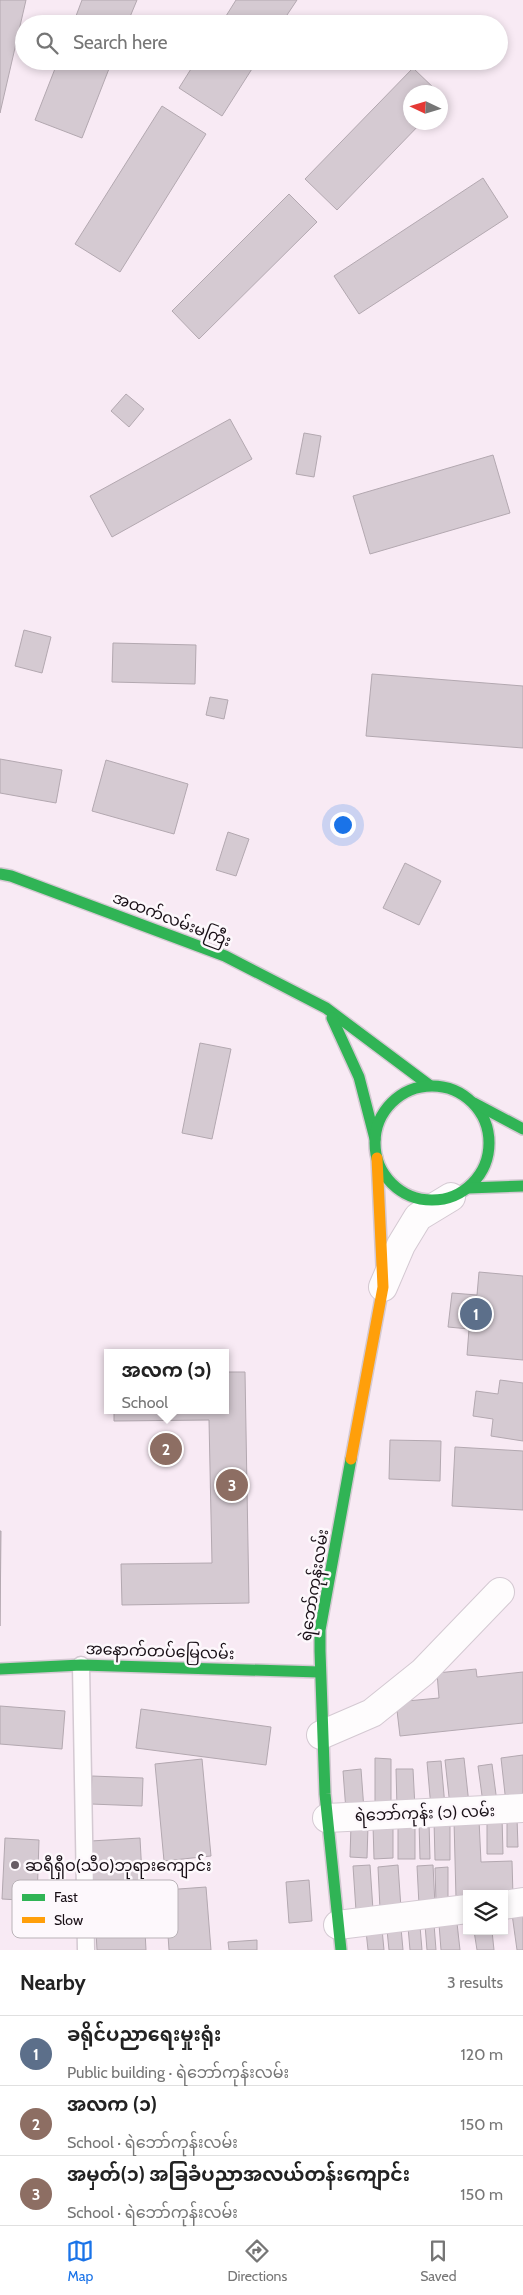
<!DOCTYPE html>
<meta charset="utf-8">
<style>
:root{--surface:#fff;--page:#f6f6f6;--text:#222;--muted:#767676;--line:#e0e0e0;--accent:#1a73e8}
body{margin:0;font-family:Cabin,"Noto Sans Myanmar",sans-serif;background:var(--page);color:var(--text)}
.controls{position:absolute;right:15px;bottom:15px;display:grid;overflow:hidden;border-radius:0px;box-shadow:0 2px 8px #0003}
.controls button{width:45px;height:45px;display:grid;place-items:center;padding:0;border:0;border-bottom:1px solid var(--line);background:var(--surface);color:var(--text);font:25px sans-serif}
.compass{position:absolute;left:403px;top:85px;width:45px;height:45px;border-radius:50%;background:var(--surface);box-shadow:0 2px 8px #0003;rotate:274deg}
.you{position:absolute;left:342px;top:824px;width:18px;height:18px;margin:-12px;border:4px solid #fff;border-radius:50%;background:#1a73e8;box-shadow:0 0 0 8px #1a73e833}
.badge{display:grid;place-items:center;width:32px;height:32px;border-radius:50%;background:var(--accent);color:#fff;font-size:16px;font-weight:700}
.pin{position:absolute;translate:-50% -50%;border:2px solid #fff;box-shadow:0 1px 5px #0006}
.popup{position:absolute;left:104px;top:1349px;width:125px;height:65px;box-sizing:border-box;display:grid;place-content:center;border-radius:0px;background:var(--surface);filter:drop-shadow(0 1px 4px #0005);font-size:16px;white-space:nowrap;color:var(--muted)}
.popup b{font-size:19px;color:var(--text)}
.popup::after{content:'';position:absolute;left:50%;top:100%;margin-left:-10px;border:10px solid transparent;border-top-color:var(--surface)}
.list{margin:0;padding:0;list-style:none}
h2{display:flex;justify-content:space-between;align-items:center;height:65px;margin:0;padding:0 20px;font-size:21px}
h2 small{font-size:16px;font-weight:400;color:var(--muted)}
.list li{display:grid;grid-template-columns:32px 1fr auto;gap:15px;align-items:center;box-sizing:border-box;height:70px;padding:0 20px;border-top:1px solid var(--line)}
.list b{display:block;font-size:19px;white-space:nowrap}
.list p{margin:0;font-size:16px;white-space:nowrap;color:var(--muted)}
.list em{font-size:16px;font-style:normal;color:var(--muted)}
.icon{flex:none;width:28px;height:28px;fill:none;stroke:currentColor;stroke-width:2;stroke-linecap:round;stroke-linejoin:round}
.map{position:relative;flex:none;width:523px;height:1950px;overflow:hidden}
.search{position:absolute;background:var(--surface);box-shadow:0 2px 8px #0003;left:15px;right:15px;top:15px;height:55px;display:flex;align-items:center;gap:12px;box-sizing:border-box;padding:0 18px;border-radius:28px;color:var(--muted);font-size:19px}
.sheet{height:275px;background:var(--surface)}
nav{display:flex;justify-content:space-around;align-items:center;box-sizing:border-box;height:70px;border-top:1px solid var(--line);background:var(--surface);font-size:14px;color:var(--muted)}
nav a{display:grid;justify-items:center;gap:2px}
nav .on{color:var(--accent)}
.map>svg:first-child{display:block}
.building{fill:#d5cad2;stroke:#b3a8b0}
.lines{fill:none;stroke-linecap:round;stroke-linejoin:round}
.lane-casing{stroke:#d4c9d2;stroke-width:19}
.street-casing{stroke:#d4c9d2;stroke-width:30}
.fast-casing{stroke:#d4c9d2;stroke-width:14}
.slow-casing{stroke:#d4c9d2;stroke-width:14}
.lane{stroke:#fefcfd;stroke-width:16}
.street{stroke:#fefcfd;stroke-width:28}
.fast{stroke:#30b455;stroke-width:11}
.slow{stroke:#ff9f0a;stroke-width:11}
.poi-dot{fill:#675c64;stroke:#fdf8fc;stroke-width:2}
.labels{text-anchor:middle;dominant-baseline:central;stroke-width:5;stroke-linejoin:round;paint-order:stroke}
.street-label{font-size:16px;fill:#191017;stroke:#fdf8fc}
.poi-label{font-size:16px;fill:#191017;stroke:#fdf8fc;text-anchor:start}
.key{fill:#fdf8fc;stroke:#b9b2b7;stroke-width:1}
.key-label{font-size:14px;fill:#191017}
</style>
<div class="map">
<svg width="523" height="1950" viewBox="0 0 523 1950">
<rect width="100%" height="100%" fill="#f8eaf4"/>
<!-- building -->
<g class="building">
<path d="M0,0H26L0,113Z"/>
<path d="M82,0H137L127,24H73Z"/>
<path d="M236,0H297L281,24H221Z"/>
<path d="M58,61H112L82,138L35,120Z"/>
<path d="M196,61H257L222,116L179,88Z"/>
<path d="M413,68L438,92H410V122H422L337,210L305,179Z"/>
<path d="M162,106L206,134L120,272L75,244Z"/>
<path d="M483,178L508,217L359,314L334,276Z"/>
<path d="M289,194L317,222L199,339L172,311Z"/>
<path d="M126,394L144,409L129,427L111,411Z"/>
<path d="M230,419L252,459L112,537L90,496Z"/>
<path d="M304,433L321,436L314,477L296,474Z"/>
<path d="M493,455L510,513L370,554L353,496Z"/>
<path d="M24,630L51,637L42,673L15,666Z"/>
<path d="M113,643L196,645L195,684L112,682Z"/>
<path d="M372,674L523,686V748L366,736Z"/>
<path d="M210,697L228,700L224,719L206,715Z"/>
<path d="M0,759L62,770L56,803L0,793Z"/>
<path d="M106,760L188,784L174,834L92,811Z"/>
<path d="M228,832L249,839L236,876L216,870Z"/>
<path d="M405,863L441,881L419,925L383,908Z"/>
<path d="M200,1043L231,1049L212,1139L182,1133Z"/>
<path d="M479,1272L523,1276V1360L467,1355L469,1329L448,1327L452,1293L477,1295Z"/>
<path d="M225,1372H245L249,1603L122,1605L121,1564L212,1563L209,1420L114,1421V1410H225Z"/>
<path d="M500,1380L523,1383V1441L491,1436L493,1419L473,1416L476,1391L498,1394Z"/>
<path d="M390,1440L441,1441L440,1481L389,1479Z"/>
<path d="M455,1447L523,1451V1510L452,1506Z"/>
<path d="M0,1531H1L0,1626Z"/>
<path d="M476,1669L477,1677L523,1672V1723L400,1736L396,1702L439,1698L437,1673Z"/>
<path d="M0,1706L65,1711L62,1749L0,1744Z"/>
<path d="M141,1709L271,1727L266,1765L136,1748Z"/>
<path d="M523,1755V1801L506,1803L501,1758Z"/>
<path d="M375,1758L391,1759V1809H375Z"/>
<path d="M464,1758L469,1804L450,1806L445,1760Z"/>
<path d="M202,1759L211,1856L164,1861L155,1764Z"/>
<path d="M441,1761L445,1806L431,1808L427,1762Z"/>
<path d="M492,1764L497,1802L483,1803L478,1766Z"/>
<path d="M361,1769L364,1810L346,1811L343,1771Z"/>
<path d="M396,1769H413L415,1808H397Z"/>
<path d="M92,1776L143,1778L142,1806L91,1804Z"/>
<path d="M487,1817H502L503,1854H487Z"/>
<path d="M507,1818H517L518,1847H507Z"/>
<rect x="398" y="1819" width="17" height="40"/>
<path d="M450,1820V1860H435L434,1821Z"/>
<path d="M479,1820L481,1862L512,1861L513,1896L504,1894H467V1898H456L454,1821Z"/>
<path d="M419,1822H429L430,1859H420Z"/>
<path d="M351,1825L368,1826L367,1858L350,1857Z"/>
<path d="M373,1825H393V1858L374,1859Z"/>
<path d="M5,1838L39,1840L37,1901L2,1899Z"/>
<path d="M140,1838L146,1950H97L91,1841Z"/>
<path d="M370,1865L373,1910L356,1911L353,1866Z"/>
<path d="M398,1865L401,1908L380,1909L378,1867Z"/>
<path d="M433,1865L435,1905H419L417,1866Z"/>
<path d="M448,1867V1901L436,1902L435,1868Z"/>
<path d="M309,1880L312,1921L289,1923L286,1882Z"/>
<path d="M206,1887L211,1950H169L165,1890Z"/>
<path d="M523,1913V1950H517L512,1914Z"/>
<path d="M457,1923L460,1950H441L439,1924Z"/>
<path d="M434,1924L436,1950H427L425,1925Z"/>
<path d="M420,1926L422,1950H410L408,1927Z"/>
<path d="M401,1928L403,1950H389L387,1930Z"/>
<path d="M382,1929L384,1950H368L366,1931Z"/>
<path d="M474,1931H492L494,1950H477Z"/>
<path d="M257,1940V1950H229L228,1942Z"/>
</g>
<g class="lines">
<!-- lane casing -->
<g class="lane-casing">
<path id="lane" d="M81,1665L86,1950"/>
</g>
<!-- street casing -->
<g class="street-casing">
<g id="street">
<path d="M383,1287L401,1245L418,1217L451,1197"/>
<path d="M321,1735L372,1713L423,1672L500,1592"/>
<path d="M327,1818L523,1808"/>
<path d="M504,1905L523,1902"/>
<path d="M338,1925L467,1909"/>
</g>
</g>
<!-- fast casing -->
<g class="fast-casing">
<g id="fast">
<path d="M0,874L11,876L225,956L326,1008L429,1085"/>
<path d="M332,1018L359,1077L375,1139"/>
<circle cx="432" cy="1143" r="57"/>
<path d="M474,1103L523,1129"/>
<path d="M468,1188L523,1186"/>
<path d="M0,1669L81,1665L319,1672"/>
<path d="M341,1950L325,1794L320,1651V1630L351,1459"/>
</g>
</g>
<!-- slow casing -->
<g class="slow-casing">
<path id="slow" d="M351,1459L383,1287L377,1158"/>
</g>
<!-- lane -->
<use href="#lane" class="lane"/>
<!-- street -->
<use href="#street" class="street"/>
<!-- fast -->
<use href="#fast" class="fast"/>
<!-- slow -->
<use href="#slow" class="slow"/>
</g>
<!-- markers -->
<circle class="poi-dot" cx="15" cy="1865" r="5"/>
<g class="labels">
<!-- street labels -->
<g class="street-label">
<text transform="translate(172 919) rotate(21)">အထက်လမ်းမကြီး</text>
<text transform="translate(314 1585) rotate(-81)">ရဲဘော်ကုန်းလမ်း</text>
<text transform="translate(160 1651) rotate(2)">အနောက်တပ်မြေလမ်း</text>
<text transform="translate(425 1813) rotate(-2)">ရဲဘော်ကုန်း (၁) လမ်း</text>
</g>
<!-- poi labels -->
<g class="poi-label">
<text x="25" y="1865">ဆရီရှီဝ(သီဝ)ဘုရားကျောင်း</text>
</g>
</g>
<!-- legend -->
<rect x="12" y="1880" width="166" height="58" rx="8" class="key"/>
<rect x="22" y="1894" width="23" height="7" fill="#30b455"/>
<rect x="22" y="1917" width="23" height="6" fill="#ff9f0a"/>
<g class="key-label">
<text x="54" y="1902">Fast</text>
<text x="54" y="1925">Slow</text>
</g>
</svg>
<div class="controls">
<button><svg class="icon" aria-label="layers" viewBox="0 0 24 24"><path d="M12 4l9 5-9 5-9-5zM3 14l9 5 9-5"/></svg></button>
</div>
<svg class="compass" viewBox="-18 -18 36 36"><path d="M0-13l5 13h-10z" fill="#e53935"/><path d="M0 13l5-13h-10z" fill="#767676"/></svg>
<div class="you"></div>
<div class="pin badge" style="left:476px;top:1314px;background:#5c6f8a">1</div>
<div class="pin badge" style="left:166px;top:1449px;background:#8d6e63">2</div>
<div class="popup"><b>အလက (၁)</b>School</div>
<div class="pin badge" style="left:232px;top:1485px;background:#8d6e63">3</div>
<div class="search"><svg class="icon" aria-label="search" viewBox="0 0 24 24"><circle cx="10" cy="10" r="6"/><path d="M15 15l6 6"/></svg>Search here</div>
</div>
<section class="sheet">
<h2>Nearby<small>3 results</small></h2>
<ul class="list">
<li><span class="badge" style="background:#5c6f8a">1</span><div><b>ခရိုင်ပညာရေးမှုးရုံး</b><p>Public building · ရဲဘော်ကုန်းလမ်း</p></div><em>120 m</em></li>
<li><span class="badge" style="background:#8d6e63">2</span><div><b>အလက (၁)</b><p>School · ရဲဘော်ကုန်းလမ်း</p></div><em>150 m</em></li>
<li><span class="badge" style="background:#8d6e63">3</span><div><b>အမှတ်(၁) အခြခံပညာအလယ်တန်းကျောင်း</b><p>School · ရဲဘော်ကုန်းလမ်း</p></div><em>150 m</em></li>
</ul>
</section>
<nav>
<a class="on"><svg class="icon" aria-label="map" viewBox="0 0 24 24"><path d="M3 6l6-2 6 2 6-2v14l-6 2-6-2-6 2zM9 4v14M15 6v14"/></svg>Map</a>
<a><svg class="icon" aria-label="directions" viewBox="0 0 24 24"><path d="M12 3l9 9-9 9-9-9zM9 14v-3h6M13 9l2 2-2 2"/></svg>Directions</a>
<a><svg class="icon" aria-label="saved" viewBox="0 0 24 24"><path d="M7 4h10v16l-5-4-5 4z"/></svg>Saved</a>
</nav>
